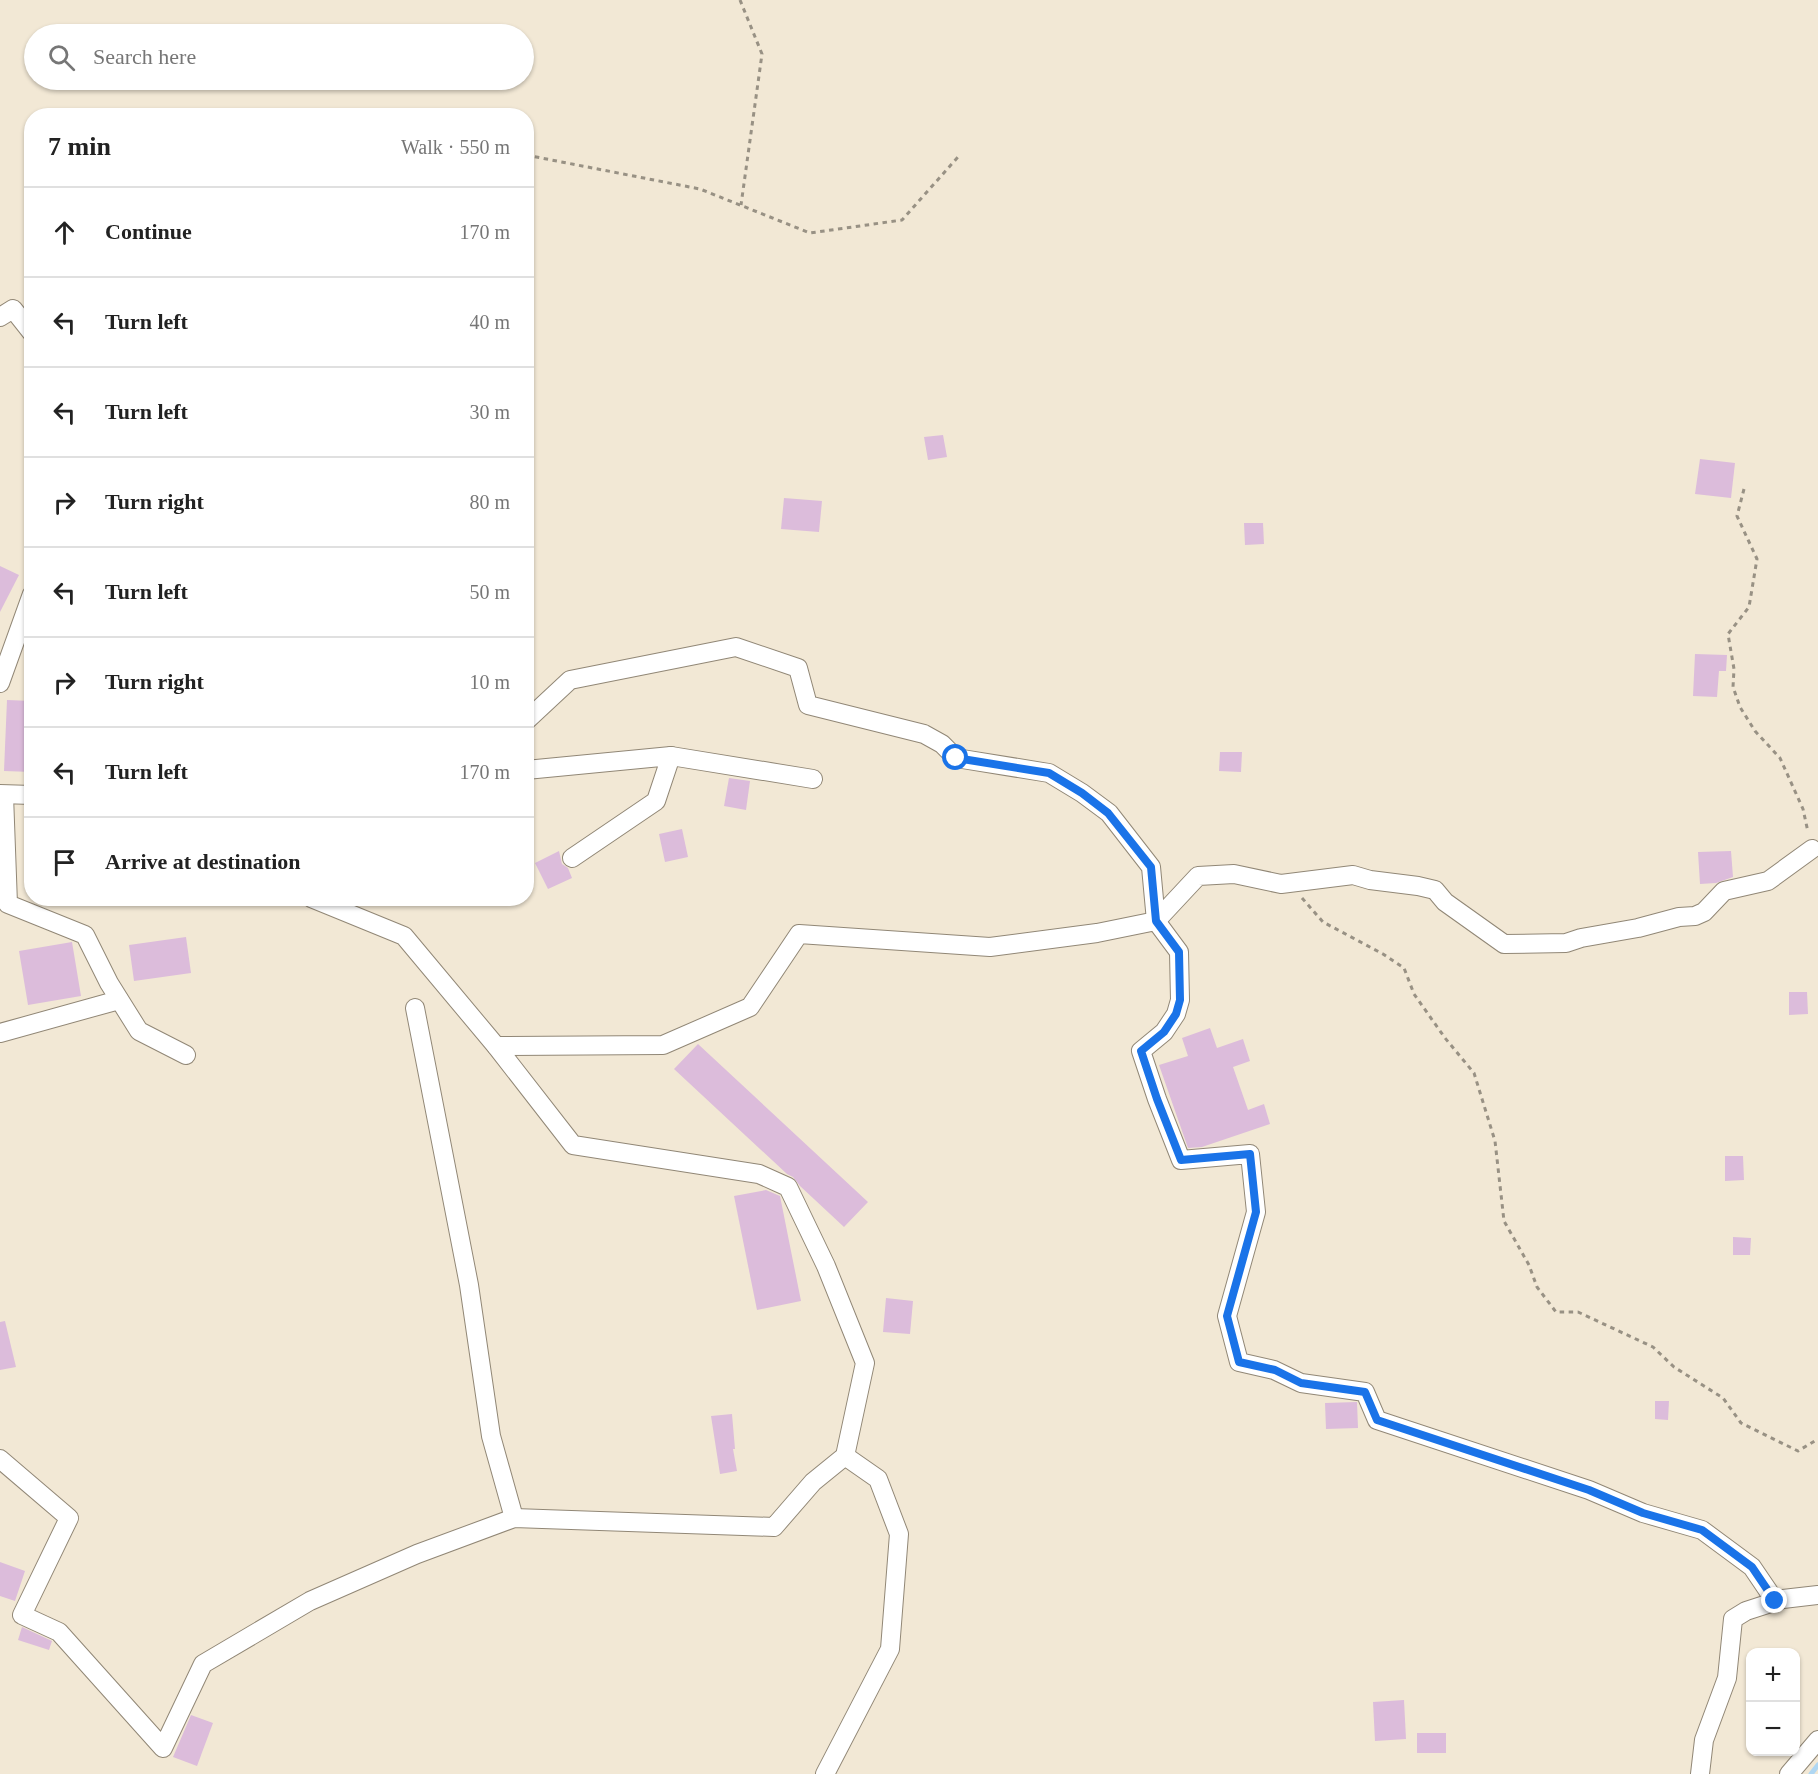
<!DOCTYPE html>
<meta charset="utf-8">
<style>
:root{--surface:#fff;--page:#f6f6f6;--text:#222;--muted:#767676;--line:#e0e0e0}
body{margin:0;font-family:Georgia,serif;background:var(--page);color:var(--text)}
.controls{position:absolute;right:18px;bottom:18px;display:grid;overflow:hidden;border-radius:12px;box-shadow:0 2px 4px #0004}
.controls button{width:54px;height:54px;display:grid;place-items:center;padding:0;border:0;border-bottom:2px solid var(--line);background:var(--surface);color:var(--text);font:30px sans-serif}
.stop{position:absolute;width:18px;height:18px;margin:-14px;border:4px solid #1a73e8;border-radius:50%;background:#fff}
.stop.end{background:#1a73e8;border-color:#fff;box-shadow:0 2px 6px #0008}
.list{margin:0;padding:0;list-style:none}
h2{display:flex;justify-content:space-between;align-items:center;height:78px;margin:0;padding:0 24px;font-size:26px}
h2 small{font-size:20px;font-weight:400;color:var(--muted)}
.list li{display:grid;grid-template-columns:39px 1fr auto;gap:18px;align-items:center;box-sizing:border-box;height:90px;padding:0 24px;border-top:2px solid var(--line)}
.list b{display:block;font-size:22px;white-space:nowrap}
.list em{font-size:20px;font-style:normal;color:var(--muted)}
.icon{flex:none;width:33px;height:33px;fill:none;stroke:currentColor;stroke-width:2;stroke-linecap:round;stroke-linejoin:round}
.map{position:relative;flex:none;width:1818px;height:1774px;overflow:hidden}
.search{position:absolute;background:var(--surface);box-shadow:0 2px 4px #0004;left:24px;top:24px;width:510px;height:66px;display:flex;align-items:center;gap:15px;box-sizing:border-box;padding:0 21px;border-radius:33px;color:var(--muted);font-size:22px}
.panel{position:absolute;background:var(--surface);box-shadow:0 2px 4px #0004;left:24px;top:108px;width:510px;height:798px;border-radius:24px}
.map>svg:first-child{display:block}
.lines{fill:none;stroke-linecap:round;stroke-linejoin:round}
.stream{stroke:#b0d7f2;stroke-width:5}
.building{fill:#dcbcdb}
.minor-casing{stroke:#918776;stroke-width:20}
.path{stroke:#989184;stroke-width:3;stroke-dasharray:4.5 4.5;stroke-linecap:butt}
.minor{stroke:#fff;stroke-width:18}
.route{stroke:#1a73e8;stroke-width:8}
</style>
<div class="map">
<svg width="1818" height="1774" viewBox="0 0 1818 1774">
<rect width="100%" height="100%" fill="#f2e8d5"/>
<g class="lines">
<!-- stream -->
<path class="stream" d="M1811,1774L1818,1765"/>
</g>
<!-- building -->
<g class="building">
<path d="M943,435L947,457L928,460L924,437Z"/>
<path d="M1700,459L1735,463L1731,498L1695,494Z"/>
<path d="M784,498L822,501L819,532L781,529Z"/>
<path d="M1244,523H1263L1264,544L1245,545Z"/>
<path d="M0,566L19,575L0,612Z"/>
<path d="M1695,654L1727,655L1726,671H1719L1717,697L1693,696Z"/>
<path d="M7,700L32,701V772L4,771Z"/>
<path d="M1220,752H1242L1241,772L1219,771Z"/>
<path d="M729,778L750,781L746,810L724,806Z"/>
<path d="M682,829L688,857L665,862L659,834Z"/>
<path d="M559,851L562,864L568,868L572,878L548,889L535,863Z"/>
<path d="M1731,851L1733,877L1716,883L1700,884L1698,852Z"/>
<path d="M186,937L191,973L134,981L129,945Z"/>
<path d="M72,942L81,996L28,1005L19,951Z"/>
<path d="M1789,992H1807L1808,1014L1789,1015Z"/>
<path d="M1210,1028L1217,1048L1243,1039L1250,1061L1233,1067L1248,1110L1264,1104L1270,1124L1202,1147L1188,1148L1159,1065L1188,1056L1182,1038Z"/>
<path d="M698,1044L868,1202L844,1227L800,1186L793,1177L787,1174L674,1069Z"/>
<path d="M1725,1156H1743L1744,1180L1725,1181Z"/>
<path d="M766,1190L780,1196L801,1301L757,1310L734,1196Z"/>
<path d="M1733,1237L1751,1238L1750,1255H1733Z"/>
<path d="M886,1298L913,1301L910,1334L883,1332Z"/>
<path d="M5,1321L16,1367L0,1370V1322Z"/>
<path d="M1655,1401H1669L1668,1420L1655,1419Z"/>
<path d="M1357,1402L1358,1428L1326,1429L1325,1403Z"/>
<path d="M732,1414L735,1449H733L737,1471L720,1474L711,1416Z"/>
<path d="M0,1562L25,1571L15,1601L0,1596Z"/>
<path d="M22,1627L52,1641L49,1650L18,1640Z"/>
<path d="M1404,1700L1406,1739L1375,1741L1373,1702Z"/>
<path d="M191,1715L213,1723L197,1766L173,1757Z"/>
<rect x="1417" y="1733" width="29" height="20"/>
</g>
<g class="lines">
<!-- minor casing -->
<g class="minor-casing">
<g id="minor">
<path d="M0,317L13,309L32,333"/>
<path d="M0,683L32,594"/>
<path d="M526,721L570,680L736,647L798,668L808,705L924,734L942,744L956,758L1049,773L1082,793L1109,813L1151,867L1156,921"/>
<path d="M671,756L813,779"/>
<path d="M526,770L671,756L656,801L572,858"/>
<path d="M0,794L32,795"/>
<path d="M4,795L8,904L85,935L109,983L139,1031L186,1055"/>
<path d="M1156,921L1198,876L1234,874L1281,884L1353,875L1370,880L1418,886L1435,890L1445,902L1504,944L1566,943L1581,938L1638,928L1679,917L1695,916L1704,912L1724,891L1768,881L1812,849"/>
<path d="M415,1008L469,1285L491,1436L514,1518"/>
<path d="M0,1033L119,1000"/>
<path d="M496,1046L663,1045L750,1007L799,934L990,947L1097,933L1156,921L1179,952L1180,1000L1176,1014L1164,1032L1141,1051L1157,1099L1181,1160L1250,1154L1256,1212L1227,1316L1239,1362L1274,1370L1301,1383L1365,1392L1377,1420L1589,1490L1643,1513L1702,1530L1752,1567L1775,1601"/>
<path d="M0,1459L69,1518L22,1615L59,1632L163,1748L203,1664L310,1601L417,1554L514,1518L774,1527L813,1482L845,1456L865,1363L826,1266L788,1187L759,1174L573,1145L496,1046L404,936L311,898"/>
<path d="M825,1774L890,1649L899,1534L878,1479L845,1456"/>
<path d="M1700,1774L1704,1740L1727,1678L1733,1619L1746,1611L1783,1599L1818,1595"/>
<path d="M1789,1774L1818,1740"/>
</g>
</g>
<!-- path -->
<g class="path">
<path d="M740,0L762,54L741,205"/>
<path d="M526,155L700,189L810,233L902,220L958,157"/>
<path d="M1744,489L1737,516L1757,559L1749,607L1728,634L1734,669L1733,687L1740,707L1755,731L1780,758L1803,809L1808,832"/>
<path d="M1302,898L1323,922L1383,954L1404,968L1414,994L1445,1038L1474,1073L1495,1141L1504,1221L1529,1265L1537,1287L1556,1312H1578L1653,1347L1674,1367L1723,1398L1741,1423L1798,1451L1818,1439"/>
</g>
<!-- minor -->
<use href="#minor" class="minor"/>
</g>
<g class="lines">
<!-- route -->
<path class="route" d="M956,758L1049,773L1082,793L1108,813L1151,867L1156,921L1179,952L1180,1000L1176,1014L1164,1032L1141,1051L1157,1099L1181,1160L1250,1154L1256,1212L1227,1316L1239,1362L1275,1370L1301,1383L1365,1392L1377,1420L1589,1490L1643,1513L1702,1530L1752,1567L1775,1601"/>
</g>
</svg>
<div class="controls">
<button>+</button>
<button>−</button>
</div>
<div class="stop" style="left:956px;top:758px"></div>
<div class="stop end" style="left:1775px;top:1601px"></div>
<div class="search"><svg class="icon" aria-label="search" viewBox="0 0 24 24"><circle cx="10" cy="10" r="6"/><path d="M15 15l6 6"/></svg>Search here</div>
<section class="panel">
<h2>7 min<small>Walk · 550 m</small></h2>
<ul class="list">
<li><svg class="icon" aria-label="ahead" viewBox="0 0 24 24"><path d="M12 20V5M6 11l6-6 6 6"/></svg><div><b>Continue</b></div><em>170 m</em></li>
<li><svg class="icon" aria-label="left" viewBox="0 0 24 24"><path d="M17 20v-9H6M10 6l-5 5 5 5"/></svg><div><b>Turn left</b></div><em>40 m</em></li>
<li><svg class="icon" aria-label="left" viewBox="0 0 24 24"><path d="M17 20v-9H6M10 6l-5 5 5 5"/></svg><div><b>Turn left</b></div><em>30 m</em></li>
<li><svg class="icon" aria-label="right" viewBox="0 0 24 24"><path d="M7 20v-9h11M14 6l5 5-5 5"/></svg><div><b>Turn right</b></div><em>80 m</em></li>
<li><svg class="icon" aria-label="left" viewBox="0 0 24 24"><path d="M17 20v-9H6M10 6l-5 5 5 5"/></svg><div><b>Turn left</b></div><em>50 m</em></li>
<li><svg class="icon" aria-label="right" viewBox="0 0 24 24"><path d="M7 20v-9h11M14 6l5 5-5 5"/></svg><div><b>Turn right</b></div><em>10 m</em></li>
<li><svg class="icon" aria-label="left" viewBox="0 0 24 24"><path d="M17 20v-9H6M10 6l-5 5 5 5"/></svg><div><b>Turn left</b></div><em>170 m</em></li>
<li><svg class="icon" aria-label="arrive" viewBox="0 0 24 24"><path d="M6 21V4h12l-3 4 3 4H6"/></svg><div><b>Arrive at destination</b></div></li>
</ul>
</section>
</div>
